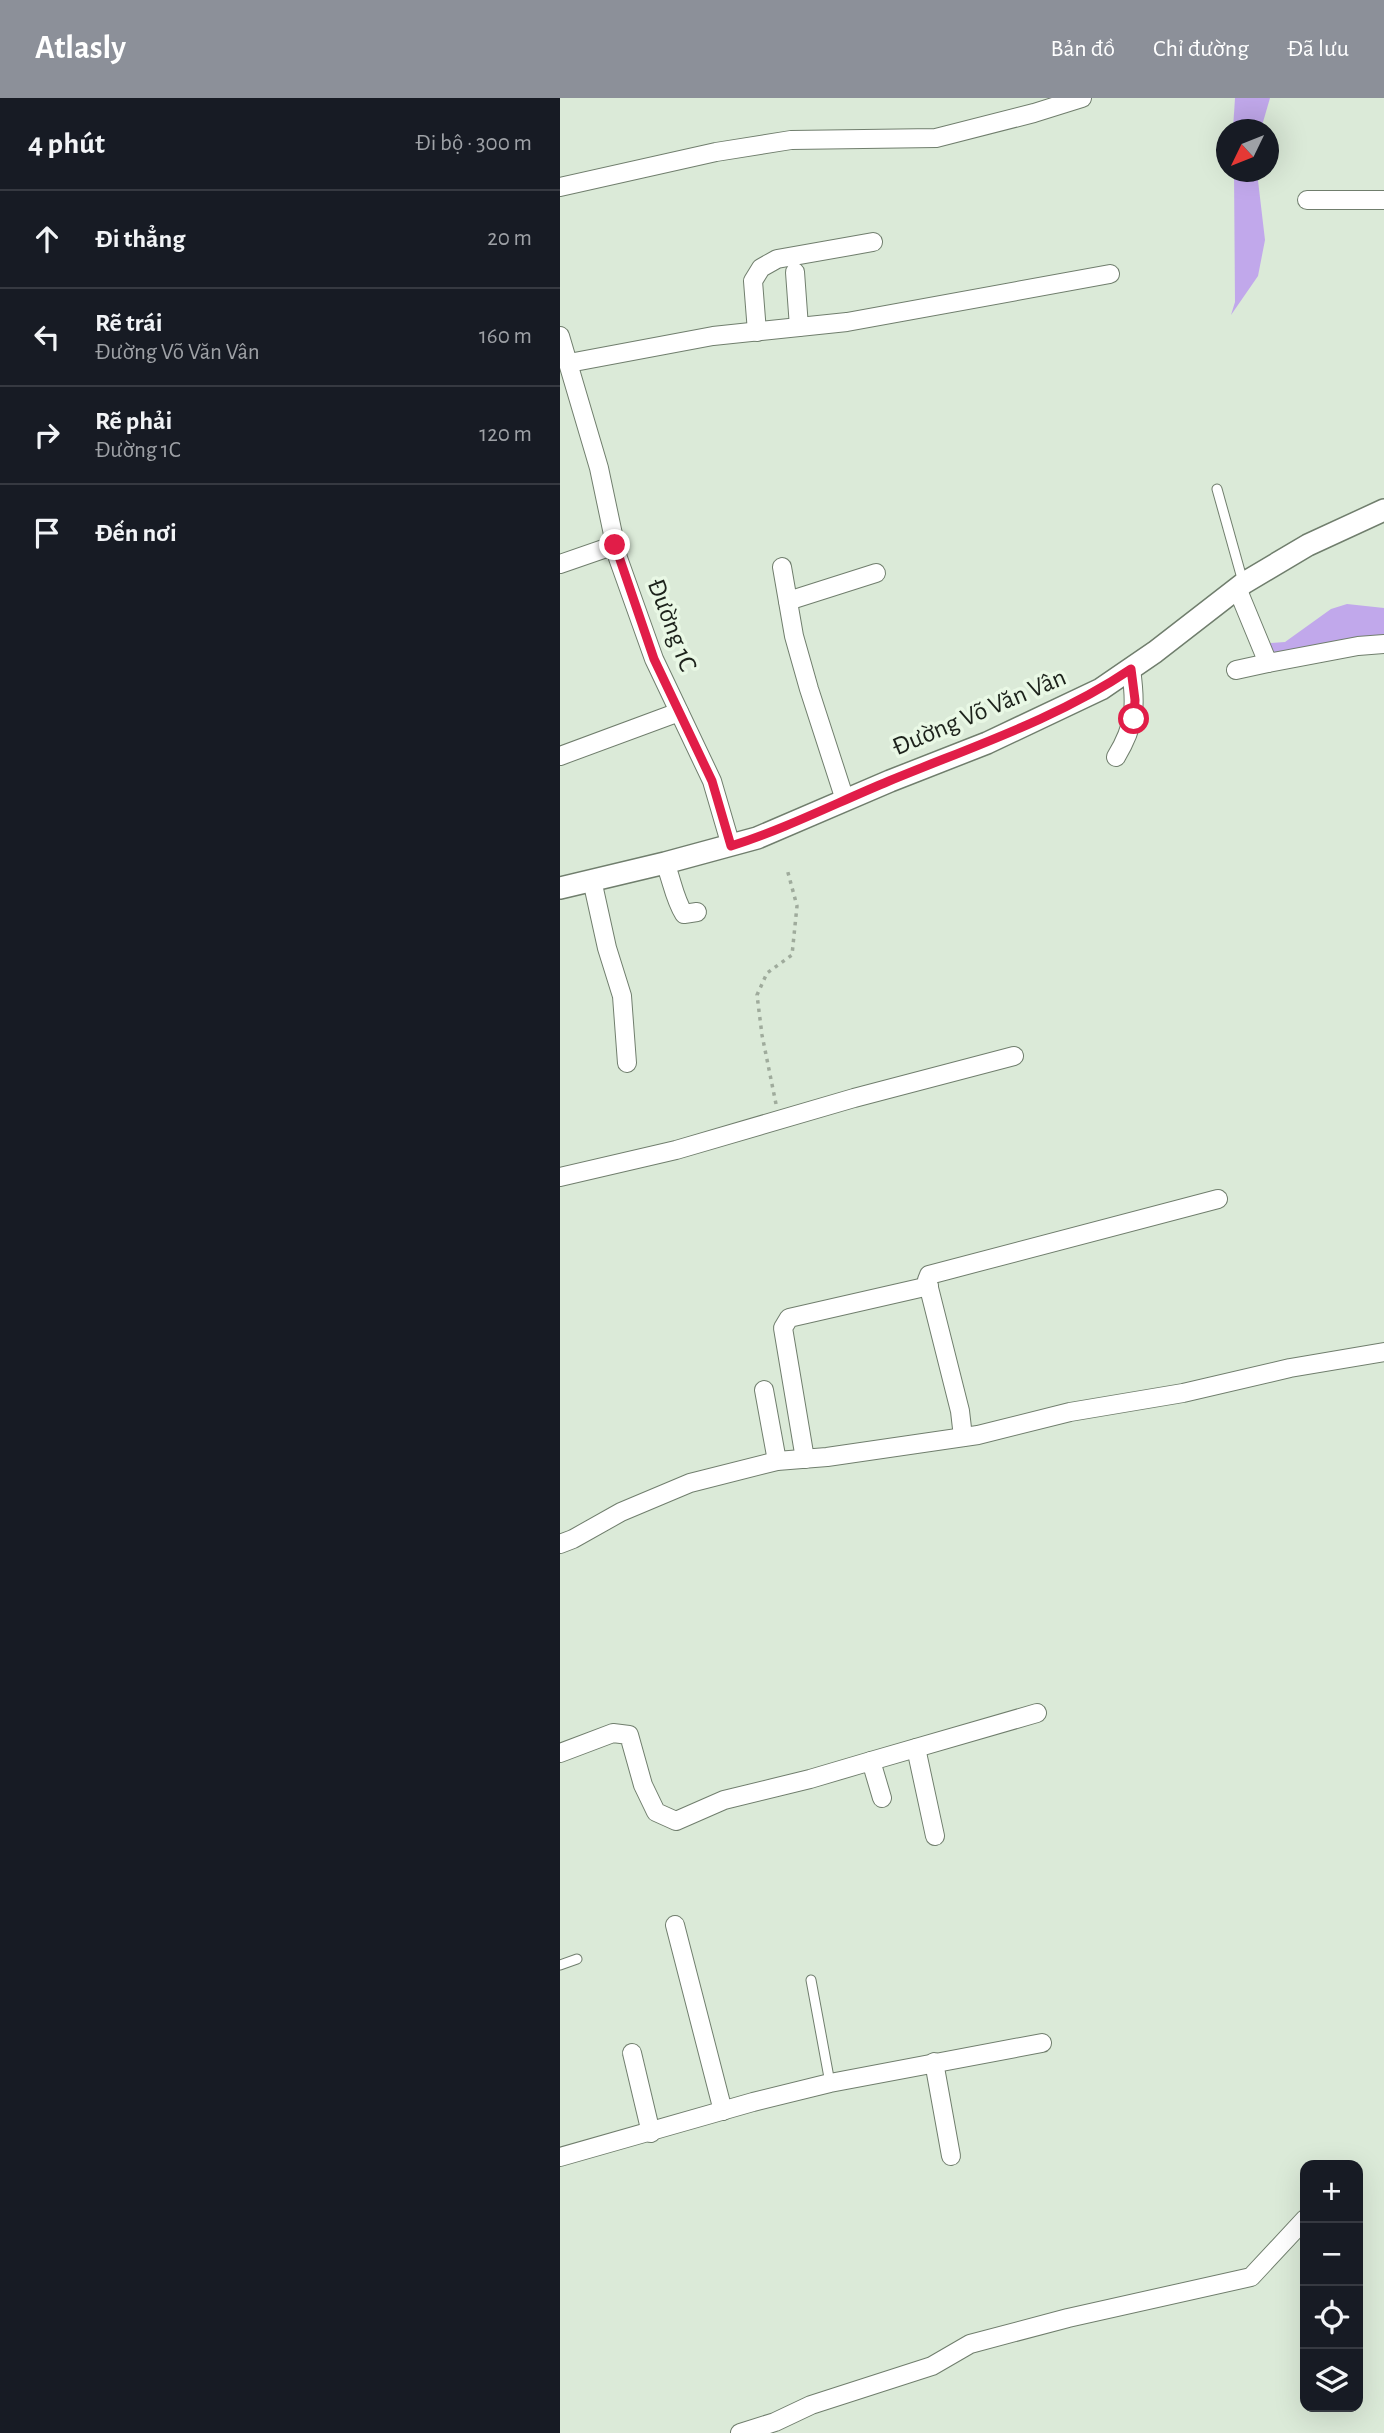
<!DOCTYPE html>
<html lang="vi">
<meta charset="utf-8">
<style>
:root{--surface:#171b24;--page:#242831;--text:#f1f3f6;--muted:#9ea1a6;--line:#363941;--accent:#8c9099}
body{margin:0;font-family:"Alegreya Sans",sans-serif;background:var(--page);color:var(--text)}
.controls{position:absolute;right:21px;bottom:21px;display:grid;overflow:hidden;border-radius:14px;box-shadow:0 7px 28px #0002}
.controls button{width:63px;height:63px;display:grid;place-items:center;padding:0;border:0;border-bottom:2px solid var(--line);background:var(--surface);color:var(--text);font:35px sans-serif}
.compass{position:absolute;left:656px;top:21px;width:63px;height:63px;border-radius:50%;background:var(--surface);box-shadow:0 7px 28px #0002;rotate:227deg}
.stop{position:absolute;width:21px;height:21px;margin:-16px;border:5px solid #e11d48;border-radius:50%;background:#fff}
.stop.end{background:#e11d48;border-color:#fff;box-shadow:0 2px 7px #0008}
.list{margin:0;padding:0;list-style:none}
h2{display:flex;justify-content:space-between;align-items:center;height:91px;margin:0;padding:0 28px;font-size:30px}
h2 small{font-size:23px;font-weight:400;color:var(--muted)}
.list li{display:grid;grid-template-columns:46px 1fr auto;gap:21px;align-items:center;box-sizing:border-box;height:98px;padding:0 28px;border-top:2px solid var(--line)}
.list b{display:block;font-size:26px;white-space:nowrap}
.list p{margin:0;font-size:23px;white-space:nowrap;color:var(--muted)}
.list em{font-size:23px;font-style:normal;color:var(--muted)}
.icon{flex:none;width:38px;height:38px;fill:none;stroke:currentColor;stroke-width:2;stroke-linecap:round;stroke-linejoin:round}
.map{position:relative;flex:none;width:824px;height:2335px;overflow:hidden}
header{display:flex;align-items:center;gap:42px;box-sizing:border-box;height:98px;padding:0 35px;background:var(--accent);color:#fff}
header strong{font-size:33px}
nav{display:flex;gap:38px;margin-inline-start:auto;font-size:24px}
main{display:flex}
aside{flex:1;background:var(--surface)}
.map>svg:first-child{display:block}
.water{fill:#c1a8eb}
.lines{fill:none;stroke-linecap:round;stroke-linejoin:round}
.service-casing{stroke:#707e6d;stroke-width:11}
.minor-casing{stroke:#707e6d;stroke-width:20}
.tertiary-casing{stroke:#707e6d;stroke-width:24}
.path{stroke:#9fab9c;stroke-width:3.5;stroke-dasharray:3.5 5;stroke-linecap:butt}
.service{stroke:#fff;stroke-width:9}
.minor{stroke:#fff;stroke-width:18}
.tertiary{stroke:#fff;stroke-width:21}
.route{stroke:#e11d48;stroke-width:9}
.labels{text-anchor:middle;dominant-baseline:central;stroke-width:7;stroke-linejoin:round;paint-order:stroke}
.street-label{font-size:26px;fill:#1c221b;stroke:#e9f8e5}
</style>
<header>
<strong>Atlasly</strong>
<nav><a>Bản đồ</a><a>Chỉ đường</a><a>Đã lưu</a></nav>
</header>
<main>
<aside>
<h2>4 phút<small>Đi bộ · 300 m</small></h2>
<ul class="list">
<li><svg class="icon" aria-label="ahead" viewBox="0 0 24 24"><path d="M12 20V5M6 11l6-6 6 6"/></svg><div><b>Đi thẳng</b></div><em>20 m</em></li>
<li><svg class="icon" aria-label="left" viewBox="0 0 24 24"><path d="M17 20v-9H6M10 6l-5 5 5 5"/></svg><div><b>Rẽ trái</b><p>Đường Võ Văn Vân</p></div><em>160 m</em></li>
<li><svg class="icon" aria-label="right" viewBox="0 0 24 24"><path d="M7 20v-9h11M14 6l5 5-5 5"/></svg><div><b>Rẽ phải</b><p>Đường 1C</p></div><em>120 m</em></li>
<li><svg class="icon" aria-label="arrive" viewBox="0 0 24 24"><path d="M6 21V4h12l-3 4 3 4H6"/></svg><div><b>Đến nơi</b></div></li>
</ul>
</aside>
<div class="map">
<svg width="824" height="2335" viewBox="0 0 824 2335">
<rect width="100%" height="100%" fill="#dbead8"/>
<!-- water -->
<g class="water">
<path d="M675,0H710L701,31H673Z"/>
<path d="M674,74H697L705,142L698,178L671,217L675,204Z"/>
<path d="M787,506L824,510V539L713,559L708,548L711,545L725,544L771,511Z"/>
</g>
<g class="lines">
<!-- service casing -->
<g class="service-casing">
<g id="service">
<path d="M657,391L683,484"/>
<path d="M0,1867L17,1861"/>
<path d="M251,1882L270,1985"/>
</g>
</g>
<!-- minor casing -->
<g class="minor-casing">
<g id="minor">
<path d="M0,89L156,54L231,42L376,40L474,15L522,0"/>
<path d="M747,102H824"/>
<path d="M235,174L239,229"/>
<path d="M197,234L193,183L201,170L217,161L313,144"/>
<path d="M0,238L39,370L58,460L94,561L152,683L171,748"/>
<path d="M9,265L153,238L287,224L550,176"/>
<path d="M0,466L55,447"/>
<path d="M222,469L234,538L249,591L285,702"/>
<path d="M677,490L708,565L798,548L824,546"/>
<path d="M228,503L316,475"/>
<path d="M676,572L708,565"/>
<path d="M0,658L119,614"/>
<path d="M556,659C576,626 576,607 571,571"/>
<path d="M105,765C112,782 114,800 124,816L137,814"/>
<path d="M32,782L47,850L62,898L67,965"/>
<path d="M0,1079L116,1052L294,1000L454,958"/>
<path d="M204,1292L217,1363"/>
<path d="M403,1339L400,1313L367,1182L369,1177L658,1101"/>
<path d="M245,1361L223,1230L229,1220L369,1188"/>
<path d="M0,1446L13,1441L61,1414L130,1385L217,1363L267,1359L418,1337L510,1314L623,1295L730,1270L824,1254"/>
<path d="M356,1650L375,1738"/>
<path d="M0,1655L53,1635L69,1637L83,1687L96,1714L116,1723L164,1702L250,1681L311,1663L322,1700"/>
<path d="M311,1663L477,1615"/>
<path d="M115,1827L163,2013"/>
<path d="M72,1955L91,2035"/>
<path d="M374,1964L391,2058"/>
<path d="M0,2059L193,2004L270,1985L482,1945"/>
<path d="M180,2335L215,2324L251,2307L372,2268L410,2246L508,2220L691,2179L745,2121"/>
</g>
</g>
<!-- tertiary casing -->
<g class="tertiary-casing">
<path id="tertiary" d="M0,790L105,765L197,740L330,683L427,645L541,591L595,554L684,485L748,447L824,412"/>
</g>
<!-- path -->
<path class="path" d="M216,1006L202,937L197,897L207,875L232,857L237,808L227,771"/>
<!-- service -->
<use href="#service" class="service"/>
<!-- minor -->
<use href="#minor" class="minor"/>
<!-- tertiary -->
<use href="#tertiary" class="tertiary"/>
</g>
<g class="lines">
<!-- route -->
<path class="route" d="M55,447L94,561L152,683L171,748C225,731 276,705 329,683C411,649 497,621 571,571L575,602L574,621"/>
</g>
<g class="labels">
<!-- street labels -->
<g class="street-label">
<text transform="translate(112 527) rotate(69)">Đường 1C</text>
<text transform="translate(419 614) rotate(-23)">Đường Võ Văn Vân</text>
</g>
</g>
</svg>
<div class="controls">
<button>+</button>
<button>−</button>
<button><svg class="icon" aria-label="locate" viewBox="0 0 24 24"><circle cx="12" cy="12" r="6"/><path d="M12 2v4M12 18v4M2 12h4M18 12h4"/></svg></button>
<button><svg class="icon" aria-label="layers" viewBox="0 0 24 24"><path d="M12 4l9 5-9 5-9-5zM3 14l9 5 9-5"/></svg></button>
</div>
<svg class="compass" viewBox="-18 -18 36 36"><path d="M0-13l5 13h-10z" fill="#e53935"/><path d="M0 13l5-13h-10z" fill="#9ea1a6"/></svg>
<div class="stop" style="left:574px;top:621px"></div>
<div class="stop end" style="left:55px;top:447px"></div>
</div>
</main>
